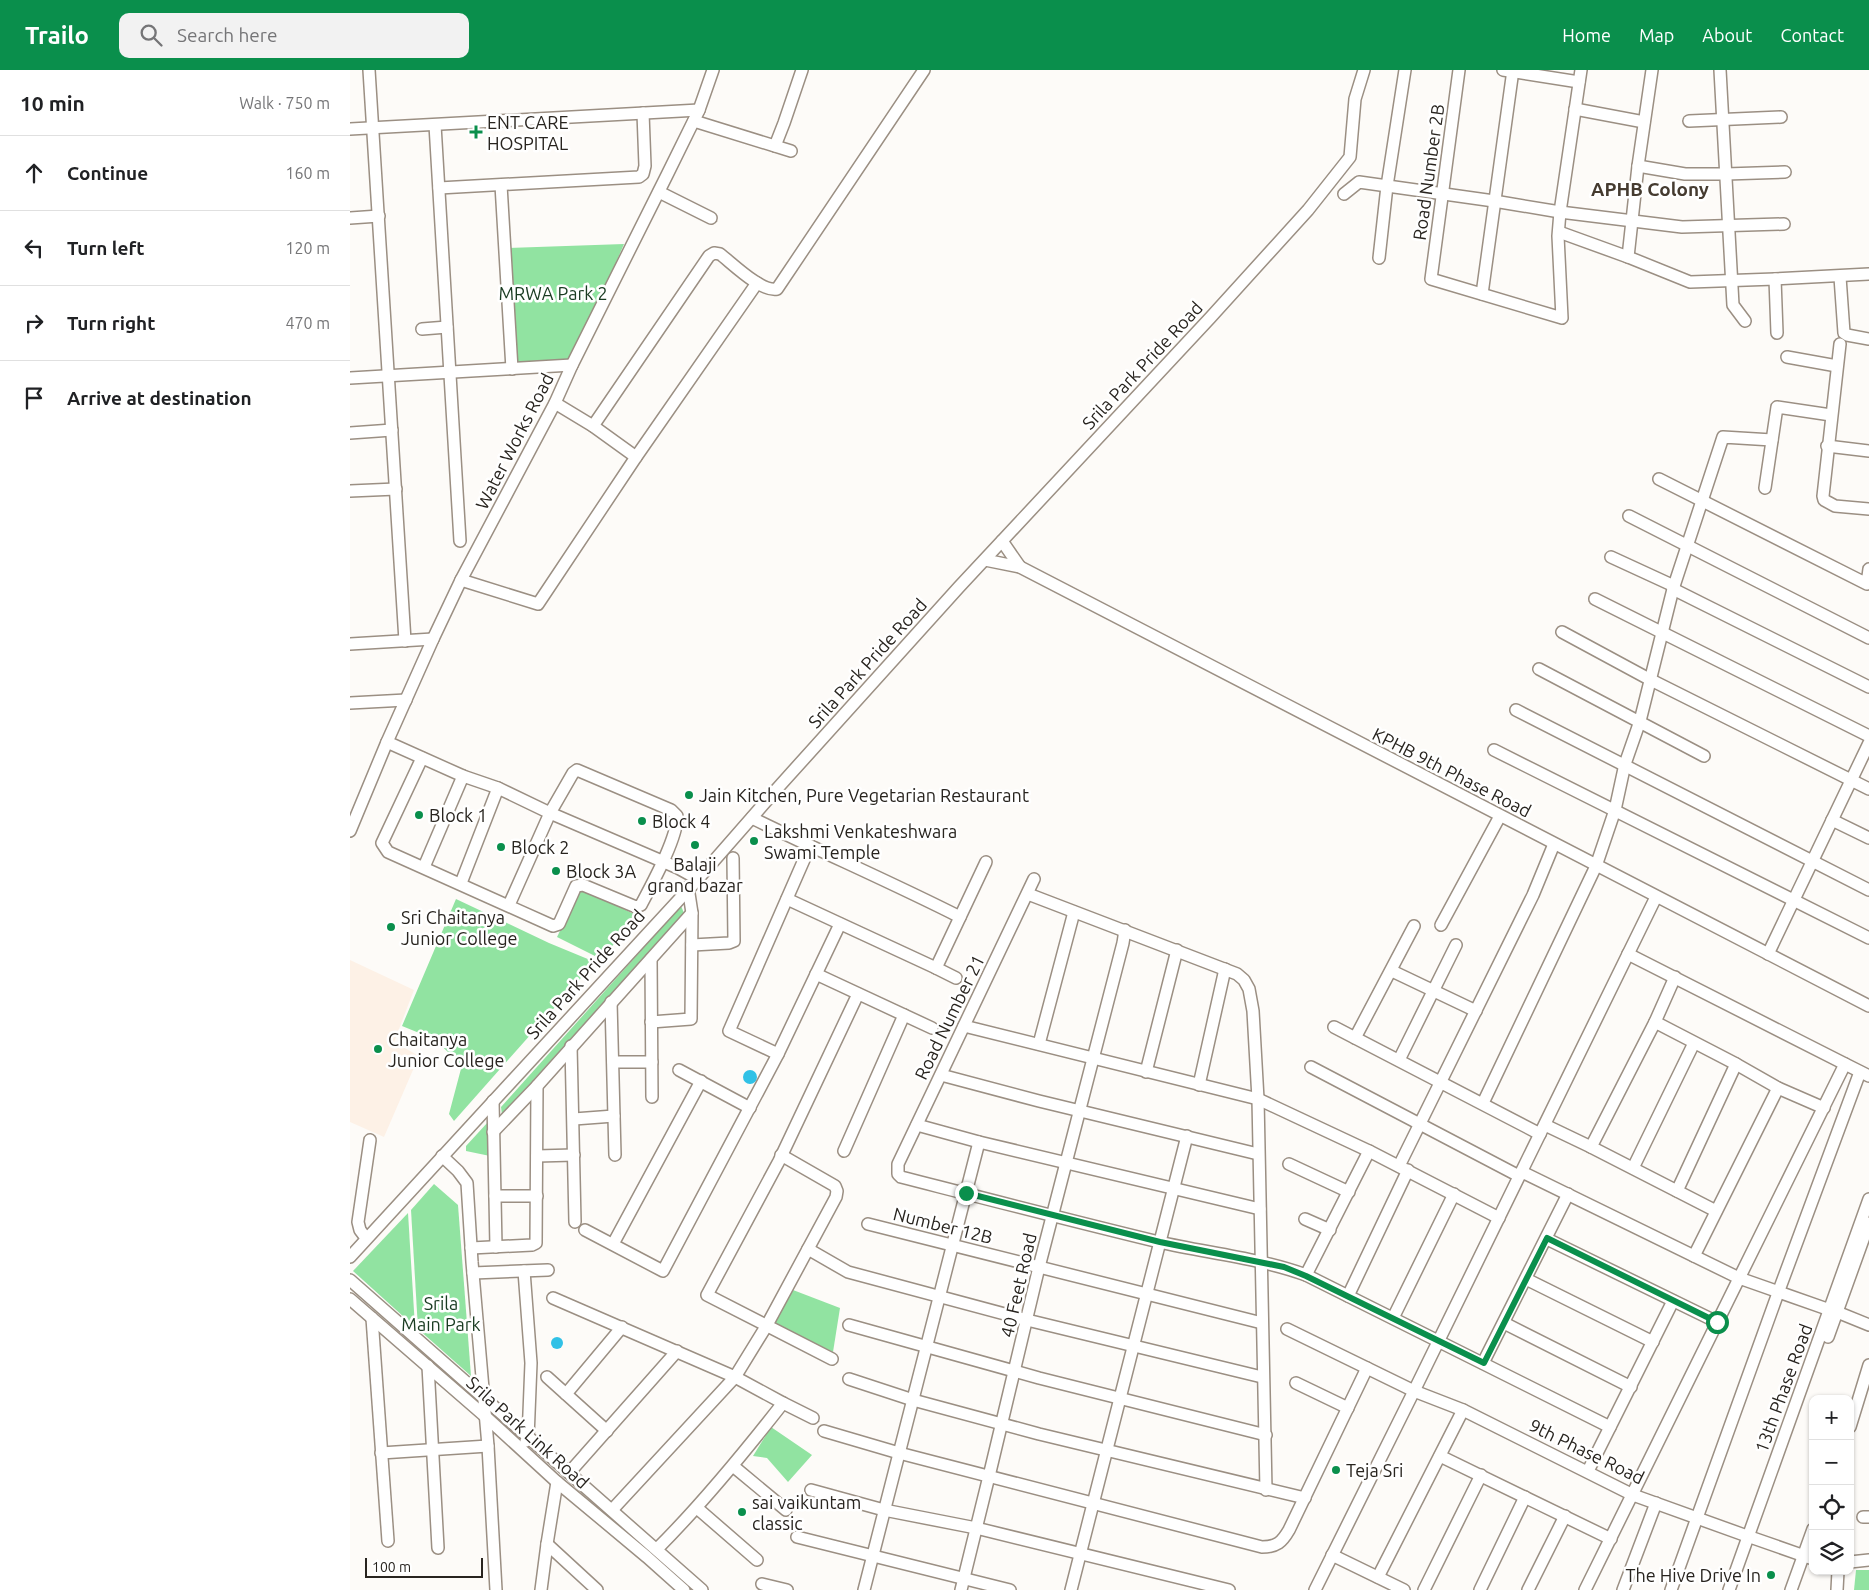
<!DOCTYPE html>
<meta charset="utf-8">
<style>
:root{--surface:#fff;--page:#f2f2f2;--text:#202124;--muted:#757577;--line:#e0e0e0;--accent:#0a8f4c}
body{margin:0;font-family:Ubuntu,sans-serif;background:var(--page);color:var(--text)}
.controls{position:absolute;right:15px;bottom:15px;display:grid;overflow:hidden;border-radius:10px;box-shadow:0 1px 4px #0004}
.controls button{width:45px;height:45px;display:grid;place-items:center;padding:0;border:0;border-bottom:1px solid var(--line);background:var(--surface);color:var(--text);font:25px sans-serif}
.scale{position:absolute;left:15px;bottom:12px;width:118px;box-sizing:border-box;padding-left:5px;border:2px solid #28241f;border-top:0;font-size:14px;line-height:18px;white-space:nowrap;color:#28241f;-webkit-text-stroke:4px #fff;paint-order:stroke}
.stop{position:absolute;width:15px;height:15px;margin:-11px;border:4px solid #0a8f4c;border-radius:50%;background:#fff}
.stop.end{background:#0a8f4c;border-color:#fff;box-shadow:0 1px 5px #0008}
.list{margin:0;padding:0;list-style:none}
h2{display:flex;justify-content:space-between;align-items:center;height:65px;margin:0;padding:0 20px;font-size:21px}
h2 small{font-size:16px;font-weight:400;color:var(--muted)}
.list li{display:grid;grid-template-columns:32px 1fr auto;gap:15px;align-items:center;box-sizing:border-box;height:75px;padding:0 20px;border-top:1px solid var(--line)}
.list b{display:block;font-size:19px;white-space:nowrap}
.list em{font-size:16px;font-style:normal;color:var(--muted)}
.icon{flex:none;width:28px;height:28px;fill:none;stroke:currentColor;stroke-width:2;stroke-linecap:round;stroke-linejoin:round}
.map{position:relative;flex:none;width:1519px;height:1520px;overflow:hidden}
header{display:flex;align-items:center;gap:30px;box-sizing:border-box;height:70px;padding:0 25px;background:var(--accent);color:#fff}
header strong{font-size:24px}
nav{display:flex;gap:28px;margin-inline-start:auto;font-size:18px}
.search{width:350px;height:45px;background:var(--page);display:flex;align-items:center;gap:12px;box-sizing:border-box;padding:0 18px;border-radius:10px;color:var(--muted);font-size:19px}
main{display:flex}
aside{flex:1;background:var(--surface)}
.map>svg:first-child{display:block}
.built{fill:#fdf1e6}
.green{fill:#91e3a1}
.water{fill:#31c1e6}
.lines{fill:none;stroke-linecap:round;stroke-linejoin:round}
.minor-casing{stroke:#9b8f83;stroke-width:14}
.minor{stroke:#fff;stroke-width:11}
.route{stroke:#0a8f4c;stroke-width:6}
.poi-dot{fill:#0a8f4c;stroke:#fff;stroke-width:2}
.labels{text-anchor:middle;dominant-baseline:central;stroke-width:5;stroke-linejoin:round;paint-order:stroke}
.poi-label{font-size:18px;fill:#28241f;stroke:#fff;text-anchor:start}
.street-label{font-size:18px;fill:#28241f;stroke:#fff}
.park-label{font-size:18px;fill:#193b21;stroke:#fff}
.neighbourhood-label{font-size:19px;font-weight:bold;fill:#453b30;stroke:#fff}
</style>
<header>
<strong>Trailo</strong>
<div class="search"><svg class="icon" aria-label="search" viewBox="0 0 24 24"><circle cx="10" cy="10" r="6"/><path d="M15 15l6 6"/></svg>Search here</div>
<nav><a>Home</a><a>Map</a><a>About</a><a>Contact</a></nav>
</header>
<main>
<aside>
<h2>10 min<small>Walk · 750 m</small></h2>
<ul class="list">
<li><svg class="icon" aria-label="ahead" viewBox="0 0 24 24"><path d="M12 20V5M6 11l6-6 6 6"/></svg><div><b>Continue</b></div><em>160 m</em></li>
<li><svg class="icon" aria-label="left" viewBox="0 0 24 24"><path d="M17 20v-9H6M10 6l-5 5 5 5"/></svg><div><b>Turn left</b></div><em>120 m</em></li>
<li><svg class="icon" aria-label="right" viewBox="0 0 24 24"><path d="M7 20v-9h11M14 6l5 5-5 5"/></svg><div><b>Turn right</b></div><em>470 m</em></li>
<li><svg class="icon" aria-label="arrive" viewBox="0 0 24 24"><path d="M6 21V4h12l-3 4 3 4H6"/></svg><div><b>Arrive at destination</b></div></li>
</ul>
</aside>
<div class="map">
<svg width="1519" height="1520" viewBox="0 0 1519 1520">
<rect width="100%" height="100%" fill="#fdfbf8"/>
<!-- built -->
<path class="built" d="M0,890L64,920L44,972L69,986L34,1067L0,1052Z"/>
<!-- green -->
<g class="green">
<path d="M274,174L223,293H161L155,178Z"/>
<path d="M231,818L288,846L251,889L207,867Z"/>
<path d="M106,829L199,873L245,892L104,1051L99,1044L112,995L84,969L52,956Z"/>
<path d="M331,836L334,843L152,1045L151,1037Z"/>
<path d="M138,1052L140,1086L116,1081V1076Z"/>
<path d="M84,1114L108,1135L121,1306L68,1259L61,1140Z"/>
<path d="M58,1143L65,1257L3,1201Z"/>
<path d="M443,1220L490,1238L483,1282L424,1254Z"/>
<path d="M421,1357L462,1385L438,1412L417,1388L403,1386Z"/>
<path d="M1506,1500H1519V1520H1504Z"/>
</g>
<!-- water -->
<g class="water">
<circle cx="400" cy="1007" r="7"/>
<circle cx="207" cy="1273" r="6"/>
</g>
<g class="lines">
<!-- minor casing -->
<g class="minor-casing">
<g id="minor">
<path d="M19,0L55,571"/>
<path d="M1109,0L1081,209L1212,248L1208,166L1210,142L1231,0"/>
<path d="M1153,0L1229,12"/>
<path d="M1302,0L1288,96L1278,187L1340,212L1425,209L1427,263"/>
<path d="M1370,0L1383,235L1395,251"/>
<path d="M1225,39L1294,52"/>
<path d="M344,51L441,81"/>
<path d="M1339,51L1431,47"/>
<path d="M85,55L110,471"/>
<path d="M0,59L349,40"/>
<path d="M425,76L434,53L452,0"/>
<path d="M1288,96L1335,104H1376L1435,102"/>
<path d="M151,115L162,299"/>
<path d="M89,118L289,107L293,104L295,96L293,43"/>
<path d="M309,122L361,148"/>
<path d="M994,124L1009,112L1144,131L1210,142L1332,157L1434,154"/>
<path d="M0,148L29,146"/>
<path d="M1209,162L1278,187"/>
<path d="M1029,188L1037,116L1055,0"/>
<path d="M1490,207L1494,263L1497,265L1519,269"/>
<path d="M1425,209L1519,204"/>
<path d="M1132,224L1163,0"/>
<path d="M72,259L97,257"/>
<path d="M1490,274L1473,426L1474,430L1485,436L1519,439"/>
<path d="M1437,287L1487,296"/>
<path d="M0,308L222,295"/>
<path d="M205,333L243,356L286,387"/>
<path d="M243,356L359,186L364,183L370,184C383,194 411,222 427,219L574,0"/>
<path d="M0,363L42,360"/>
<path d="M1477,376L1519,381"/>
<path d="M1309,409L1517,514L1519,499"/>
<path d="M1415,418L1427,337L1481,345"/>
<path d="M0,421L46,419"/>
<path d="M1279,446L1519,568"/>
<path d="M652,471L670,497"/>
<path d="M1261,487L1324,516"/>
<path d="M635,490L670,497L1519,936"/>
<path d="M111,510L188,534L286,387L407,213"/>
<path d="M1323,519L1519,617"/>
<path d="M1245,529L1519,666"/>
<path d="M1212,562L1299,609L1519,719"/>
<path d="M0,574L83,569"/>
<path d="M1189,599L1354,686"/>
<path d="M0,633L56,630"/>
<path d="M1166,640L1519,820"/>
<path d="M37,672L113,706L148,718L200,743L328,798L348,809"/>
<path d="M1144,680L1519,868"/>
<path d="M72,688L32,773L38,782L203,856L209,854L226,816L233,815L286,837L291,835C302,814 328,767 327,746L321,740L227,700L223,703L200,743L159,835"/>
<path d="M402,748C471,782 541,812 610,847"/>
<path d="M1482,750L1519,768"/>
<path d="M0,761L37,672L83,569L111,510L205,333L222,295L317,105L349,40L363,0"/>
<path d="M74,797L113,706"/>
<path d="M684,809L548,1094V1104L551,1107C637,1129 722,1151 809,1172C857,1183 909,1188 956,1205"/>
<path d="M111,813L148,718"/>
<path d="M678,824L887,904L894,910L899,919L903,941L908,1029L916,1420"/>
<path d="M437,829L586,898L636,792"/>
<path d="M1091,855L1150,746"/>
<path d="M342,875L379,873L384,871L383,788"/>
<path d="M1278,884L1495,994"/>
<path d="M1418,884L1519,673"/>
<path d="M301,889L302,1027"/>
<path d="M586,898L606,908"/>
<path d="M1042,901L1126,941"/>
<path d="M466,904L582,958"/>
<path d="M261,932L265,1085"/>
<path d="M301,952L341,949L342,843L338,817"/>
<path d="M1305,952L1325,907"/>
<path d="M614,956L908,1029L1019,1081L1149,1148"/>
<path d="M984,957L1190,1064"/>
<path d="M1005,968L1064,856"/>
<path d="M689,974L724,842"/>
<path d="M221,976L225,1152"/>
<path d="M428,984L379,961L460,776"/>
<path d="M1049,990L1106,875"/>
<path d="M263,992H302"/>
<path d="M961,997L1169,1106"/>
<path d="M329,1000L400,1038"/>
<path d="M796,1002L827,880"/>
<path d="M591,1005L689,1031L908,1084"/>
<path d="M849,1015L875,899"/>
<path d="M143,1031L146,1177"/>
<path d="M1133,1033L1246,796L1265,740L1275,694L1290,651L1323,519L1373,367L1422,370"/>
<path d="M224,1049L264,1046"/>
<path d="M567,1055L629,1072L910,1139"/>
<path d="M1195,1055L1241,1077"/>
<path d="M143,1062L187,1016L342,843"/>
<path d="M494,1081L554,945"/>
<path d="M1019,1081L956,1205L1260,1357"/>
<path d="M92,1086L108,1101L117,1113L122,1192L138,1376L146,1520"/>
<path d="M187,1086L224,1085"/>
<path d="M939,1094L999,1122"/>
<path d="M1049,1096L1183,825L1204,774"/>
<path d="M1283,1098L1344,973"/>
<path d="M1172,1102L1389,1208L1480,1240"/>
<path d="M1327,1121L1386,994"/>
<path d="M145,1126H187"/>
<path d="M1366,1141L1241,1077L1305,952L1386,994L1428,1018"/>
<path d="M955,1149L980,1160"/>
<path d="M518,1154L912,1253"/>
<path d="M235,1160L313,1201L428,984L490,854"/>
<path d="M16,1168L10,1160L8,1152L20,1070"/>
<path d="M1197,1169L1367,1252"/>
<path d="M263,1174L351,1011"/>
<path d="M121,1178L182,1175L186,1173L187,1016"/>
<path d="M458,1179L498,1202L677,1250L912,1307"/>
<path d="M1344,1186L1428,1018L1474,1038"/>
<path d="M0,1187L348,809L425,721L609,517L860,248L958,140L1000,87L1005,29L1014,0"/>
<path d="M174,1201L181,1293L178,1368L176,1371"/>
<path d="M123,1203L198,1200"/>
<path d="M1176,1209L1303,1272"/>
<path d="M0,1210L352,1520"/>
<path d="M998,1226L1058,1100"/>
<path d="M203,1228L385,1307L433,1333C393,1384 353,1433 307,1479"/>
<path d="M0,1229L136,1347L207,1412L297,1487L334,1520"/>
<path d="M1487,1242L1519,1255"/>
<path d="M22,1248L38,1471"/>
<path d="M1043,1248L1104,1124"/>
<path d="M1154,1253L1281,1317"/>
<path d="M499,1255L689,1308L916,1365"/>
<path d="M937,1259L1064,1321L1113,1340L1283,1425L1397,1466"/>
<path d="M1478,1267L1519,1153"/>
<path d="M482,1289L357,1225L429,1091L508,924"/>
<path d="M1133,1293L1218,1124"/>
<path d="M78,1296L88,1478"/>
<path d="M197,1307L257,1361"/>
<path d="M499,1309L563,1330L689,1364L955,1428"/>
<path d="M946,1313L998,1338"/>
<path d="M216,1324L272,1257"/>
<path d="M433,1333L463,1348"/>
<path d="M1500,1357L1519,1295"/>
<path d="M474,1361L549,1383L912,1477C927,1477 932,1472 939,1460L1017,1298"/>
<path d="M31,1383L138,1376"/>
<path d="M1090,1386L1261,1469"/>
<path d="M383,1396L436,1440"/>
<path d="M1238,1401L1323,1231"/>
<path d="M219,1403L327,1281"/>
<path d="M461,1420L534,1440L626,1458L879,1520"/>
<path d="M347,1438L407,1490"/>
<path d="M262,1440L385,1307L417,1255L486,1127L487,1121L485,1116L431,1085"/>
<path d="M1513,1447H1519"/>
<path d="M447,1467L660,1520"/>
<path d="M1403,1468L1463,1489"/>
<path d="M197,1474L207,1412"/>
<path d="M982,1485L1054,1520"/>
<path d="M1500,1492L1519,1490"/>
<path d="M1028,1507L1113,1340"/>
<path d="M412,1514L437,1520"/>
<path d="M191,1520L197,1474L247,1520"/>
<path d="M514,1520L629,1072"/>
<path d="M611,1520L641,1398L689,1197L773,873L775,860"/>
<path d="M721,1520L837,1066"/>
<path d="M965,1520L1064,1321L1306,827"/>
<path d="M1074,1520L1131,1405"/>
<path d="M1130,1520L1175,1427"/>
<path d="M1178,1520L1215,1446"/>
<path d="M1235,1520L1495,994L1519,1006"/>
<path d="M1273,1520L1306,1433"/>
<path d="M1321,1520L1428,1223L1510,1002"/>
<path d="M1379,1520L1519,1129"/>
<path d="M1441,1520L1463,1459"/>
<path d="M1487,1520L1488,1501"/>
</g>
</g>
<!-- minor -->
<use href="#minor" class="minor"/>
</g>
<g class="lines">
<!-- route -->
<path class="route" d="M616,1123L810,1172L934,1197L956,1206L1134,1293L1197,1168L1367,1252"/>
</g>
<!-- markers -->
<g class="poi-dot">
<path d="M123.5 54.5h5v5h5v5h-5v5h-5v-5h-5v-5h5z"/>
<circle cx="339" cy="725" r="5"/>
<circle cx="69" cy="745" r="5"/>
<circle cx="292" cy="751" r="5"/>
<circle cx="404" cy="771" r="5"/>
<circle cx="345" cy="775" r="5"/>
<circle cx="151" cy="777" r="5"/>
<circle cx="206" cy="801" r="5"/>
<circle cx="41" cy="857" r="5"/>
<circle cx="28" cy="979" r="5"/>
<circle cx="986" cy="1400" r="5"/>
<circle cx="392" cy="1442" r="5"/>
<circle cx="1421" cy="1505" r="5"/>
</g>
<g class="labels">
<!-- poi labels -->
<g class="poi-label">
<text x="137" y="52">ENT CARE<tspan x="137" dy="21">HOSPITAL</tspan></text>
<text x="349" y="725">Jain Kitchen, Pure Vegetarian Restaurant</text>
<text x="79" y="745">Block 1</text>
<text x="302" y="751">Block 4</text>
<text x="414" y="761">Lakshmi Venkateshwara<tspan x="414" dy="21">Swami Temple</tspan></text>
<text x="161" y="777">Block 2</text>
<text x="345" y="794" text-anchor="middle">Balaji<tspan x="345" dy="21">grand bazar</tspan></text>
<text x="216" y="801">Block 3A</text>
<text x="51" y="847">Sri Chaitanya<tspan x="51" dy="21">Junior College</tspan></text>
<text x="38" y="969">Chaitanya<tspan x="38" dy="21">Junior College</tspan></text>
<text x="996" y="1400">Teja Sri</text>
<text x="402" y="1432">sai vaikuntam<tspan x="402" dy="21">classic</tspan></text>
<text x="1411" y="1505" text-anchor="end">The Hive Drive In</text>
</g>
<!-- street labels -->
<g class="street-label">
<text transform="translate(1078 102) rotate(-82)">Road Number 2B</text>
<text transform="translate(792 295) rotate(-47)">Srila Park Pride Road</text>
<text transform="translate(164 371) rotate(-63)">Water Works Road</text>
<text transform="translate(517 593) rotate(-48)">Srila Park Pride Road</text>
<text transform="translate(1102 702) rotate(27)">KPHB 9th Phase Road</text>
<text transform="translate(235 904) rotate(-48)">Srila Park Pride Road</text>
<text transform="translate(599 947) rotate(-64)">Road Number 21</text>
<text transform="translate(593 1155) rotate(14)">Number 12B</text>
<text transform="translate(668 1215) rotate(-77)">40 Feet Road</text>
<text transform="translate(1433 1318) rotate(-70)">13th Phase Road</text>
<text transform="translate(178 1362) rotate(42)">Srila Park Link Road</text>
<text transform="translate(1237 1381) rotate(26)">9th Phase Road</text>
</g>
<!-- park labels -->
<g class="park-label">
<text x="203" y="223">MRWA Park 2</text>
<text x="91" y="1233">Srila<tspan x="91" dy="21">Main Park</tspan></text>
</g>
<!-- neighbourhood labels -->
<g class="neighbourhood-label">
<text x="1300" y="119">APHB Colony</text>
</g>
</g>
</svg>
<div class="controls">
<button>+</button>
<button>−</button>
<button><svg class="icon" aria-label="locate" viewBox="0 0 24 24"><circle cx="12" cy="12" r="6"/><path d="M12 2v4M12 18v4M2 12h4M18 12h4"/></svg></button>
<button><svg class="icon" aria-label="layers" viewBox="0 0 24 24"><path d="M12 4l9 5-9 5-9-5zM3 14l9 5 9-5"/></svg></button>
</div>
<div class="scale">100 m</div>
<div class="stop" style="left:1367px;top:1252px"></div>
<div class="stop end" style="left:616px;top:1123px"></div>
</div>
</main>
